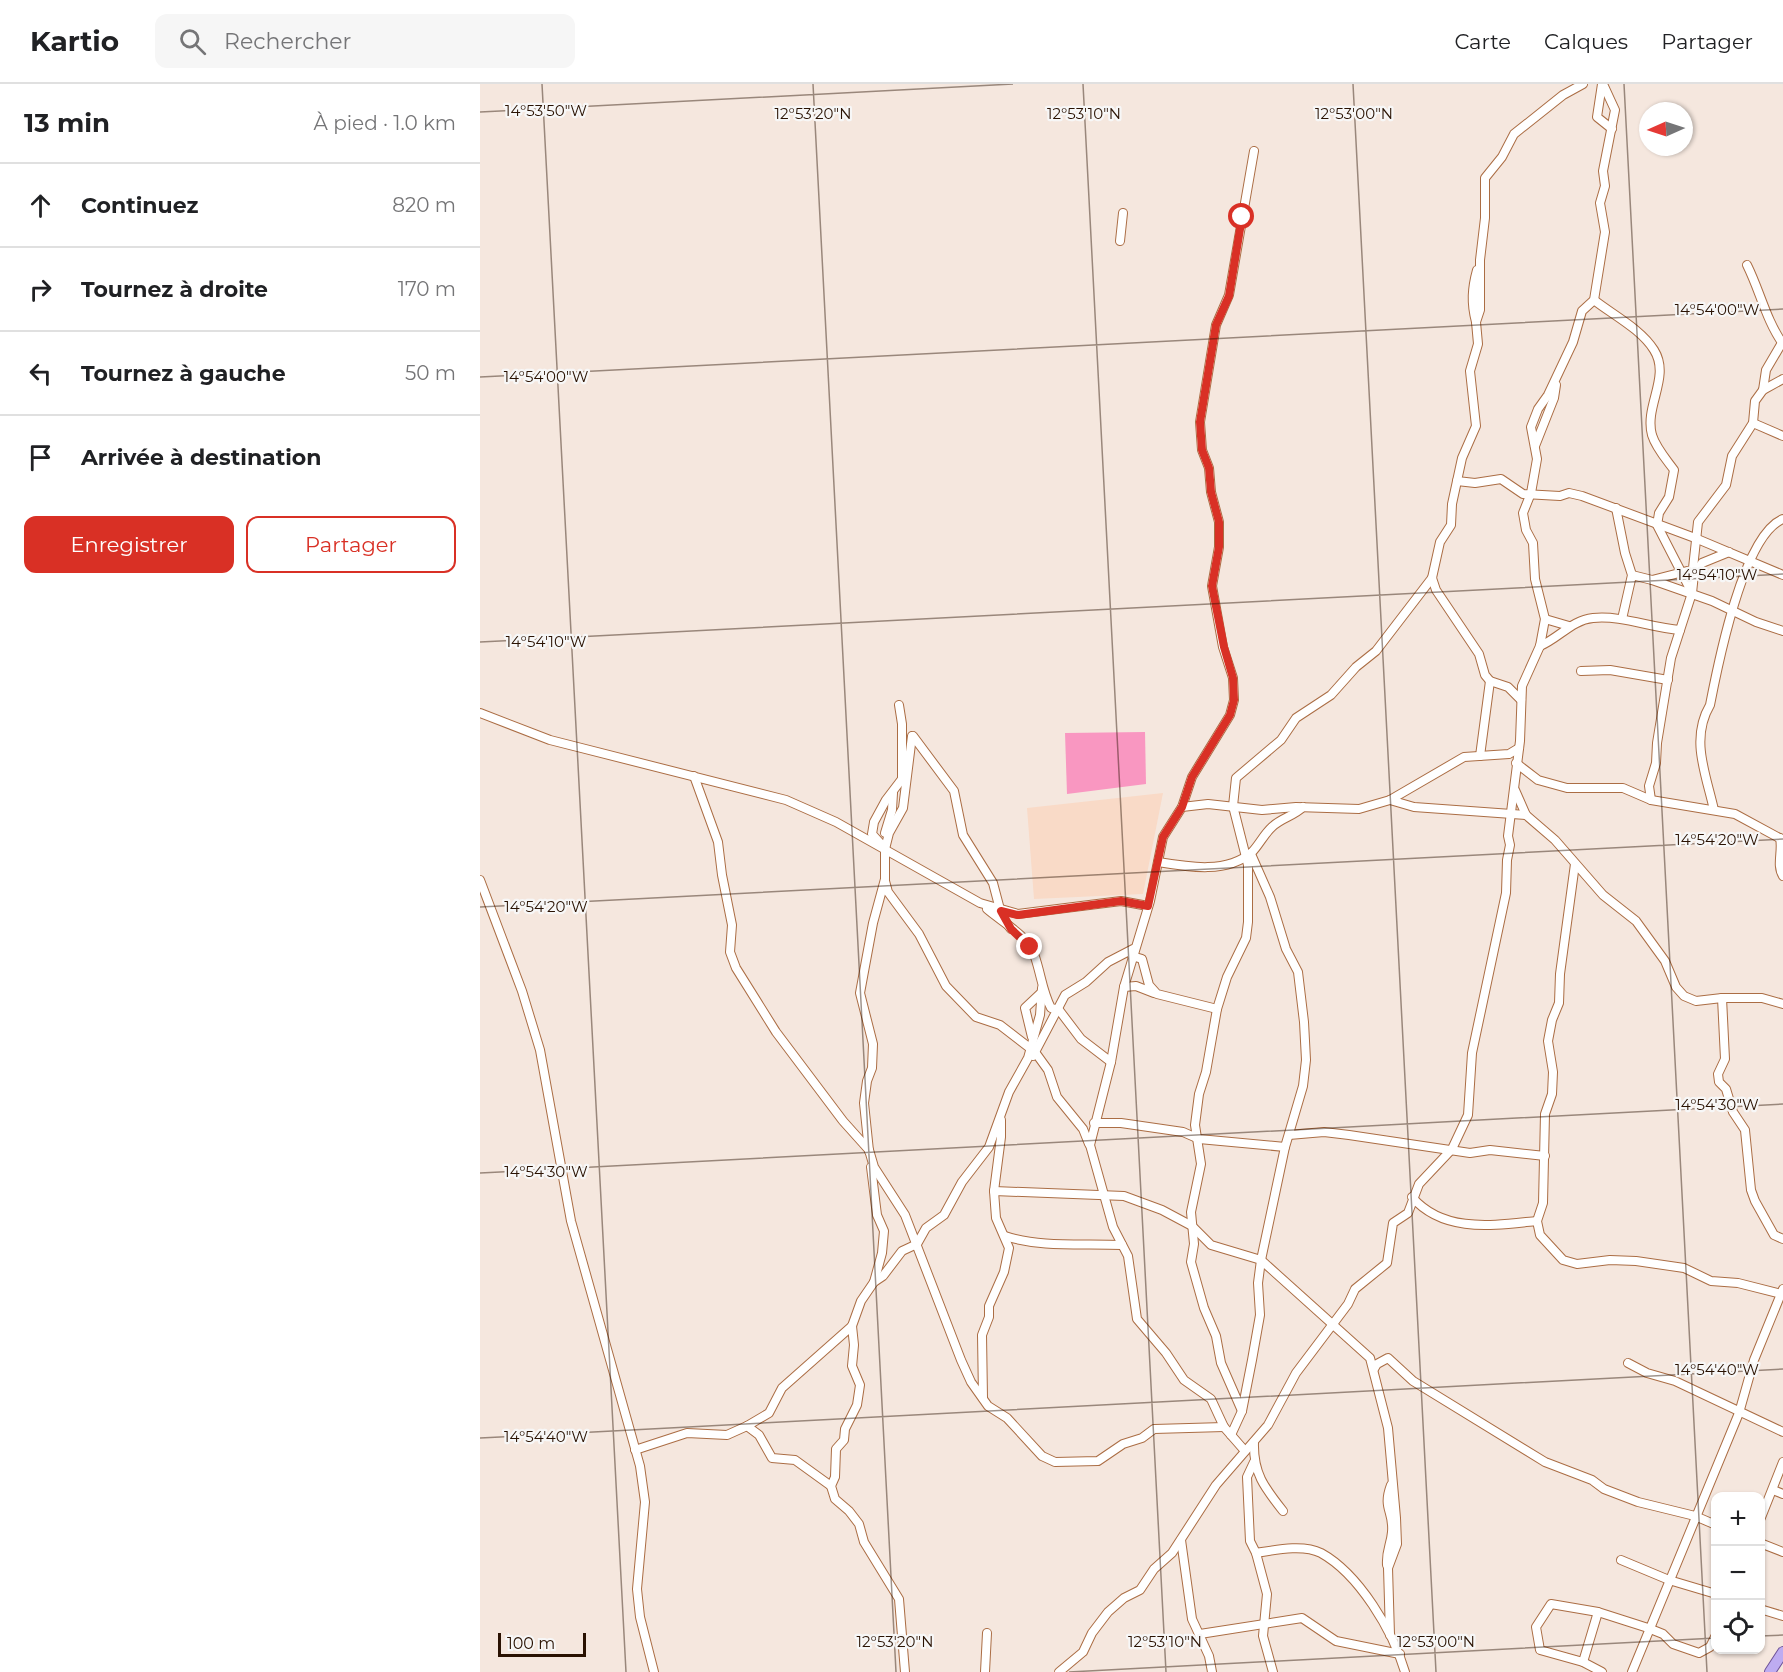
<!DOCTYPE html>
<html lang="fr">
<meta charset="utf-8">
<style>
:root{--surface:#fff;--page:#f6f6f6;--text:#202124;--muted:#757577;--line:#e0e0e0;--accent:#d93025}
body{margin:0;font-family:Montserrat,sans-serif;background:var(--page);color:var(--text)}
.controls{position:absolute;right:18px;bottom:18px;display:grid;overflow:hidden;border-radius:12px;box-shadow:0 2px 4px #0004}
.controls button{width:54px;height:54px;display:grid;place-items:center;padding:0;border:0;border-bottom:2px solid var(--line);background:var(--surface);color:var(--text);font:30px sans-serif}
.compass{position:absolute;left:1159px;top:18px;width:54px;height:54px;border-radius:50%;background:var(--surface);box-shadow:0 2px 4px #0004;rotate:267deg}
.scale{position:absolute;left:18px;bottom:15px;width:88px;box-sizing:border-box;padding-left:6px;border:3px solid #2a1202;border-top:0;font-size:16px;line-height:21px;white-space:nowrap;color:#2a1202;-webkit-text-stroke:4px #f7f7f7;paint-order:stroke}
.stop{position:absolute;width:18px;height:18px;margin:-14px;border:4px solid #d93025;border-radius:50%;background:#fff}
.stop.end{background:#d93025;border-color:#fff;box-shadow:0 2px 6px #0008}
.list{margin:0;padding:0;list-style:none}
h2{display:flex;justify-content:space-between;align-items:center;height:78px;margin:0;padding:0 24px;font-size:26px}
h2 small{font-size:20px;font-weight:400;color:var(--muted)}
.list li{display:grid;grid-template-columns:39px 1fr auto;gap:18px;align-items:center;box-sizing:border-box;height:84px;padding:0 24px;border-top:2px solid var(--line)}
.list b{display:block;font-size:22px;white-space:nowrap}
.list em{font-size:20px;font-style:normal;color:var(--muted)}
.actions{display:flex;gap:12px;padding:18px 24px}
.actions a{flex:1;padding:14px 0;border:2px solid var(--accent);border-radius:12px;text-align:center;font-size:21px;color:var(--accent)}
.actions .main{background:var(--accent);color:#fff}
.icon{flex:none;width:33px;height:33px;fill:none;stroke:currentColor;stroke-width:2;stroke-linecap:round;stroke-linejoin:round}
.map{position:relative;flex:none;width:1303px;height:1588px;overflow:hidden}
header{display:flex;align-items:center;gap:36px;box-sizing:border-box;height:84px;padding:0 30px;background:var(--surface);border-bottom:2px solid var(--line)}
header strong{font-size:28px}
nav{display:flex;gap:33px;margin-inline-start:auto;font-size:21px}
.search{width:420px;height:54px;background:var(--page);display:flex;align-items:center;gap:15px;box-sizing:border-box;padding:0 21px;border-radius:12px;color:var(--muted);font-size:22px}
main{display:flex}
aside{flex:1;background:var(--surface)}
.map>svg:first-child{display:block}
.built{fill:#f9dac7}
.green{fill:#f997c1}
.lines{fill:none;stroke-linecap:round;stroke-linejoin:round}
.minor-casing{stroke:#ab6d44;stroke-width:10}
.major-casing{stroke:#6e5297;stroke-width:12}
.minor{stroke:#fff;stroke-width:8}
.major{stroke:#beacf1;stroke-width:10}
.route{stroke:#d93025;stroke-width:8}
.ticks{fill:none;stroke:#2a1202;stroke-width:1.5;stroke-opacity:0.45}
.ticks-label{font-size:15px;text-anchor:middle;fill:#2a1202;stroke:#f7f7f7;stroke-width:4.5;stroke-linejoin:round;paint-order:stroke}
</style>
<header>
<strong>Kartio</strong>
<div class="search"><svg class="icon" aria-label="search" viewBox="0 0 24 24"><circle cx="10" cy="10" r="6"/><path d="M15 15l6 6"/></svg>Rechercher</div>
<nav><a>Carte</a><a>Calques</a><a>Partager</a></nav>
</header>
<main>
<aside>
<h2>13 min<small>À pied · 1.0 km</small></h2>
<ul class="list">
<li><svg class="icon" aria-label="ahead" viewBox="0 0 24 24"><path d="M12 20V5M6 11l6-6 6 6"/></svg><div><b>Continuez</b></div><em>820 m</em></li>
<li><svg class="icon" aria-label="right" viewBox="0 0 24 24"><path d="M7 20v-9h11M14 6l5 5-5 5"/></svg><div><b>Tournez à droite</b></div><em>170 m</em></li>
<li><svg class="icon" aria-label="left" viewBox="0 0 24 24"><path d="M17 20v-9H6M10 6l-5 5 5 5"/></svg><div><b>Tournez à gauche</b></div><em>50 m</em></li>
<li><svg class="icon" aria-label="arrive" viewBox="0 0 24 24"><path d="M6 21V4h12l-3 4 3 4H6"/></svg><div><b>Arrivée à destination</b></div></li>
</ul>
<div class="actions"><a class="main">Enregistrer</a><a>Partager</a></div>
</aside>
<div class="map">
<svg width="1303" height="1588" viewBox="0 0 1303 1588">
<rect width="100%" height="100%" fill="#f5e7de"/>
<!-- built -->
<path class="built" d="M683,709L663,810L554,815L547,724Z"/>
<!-- green -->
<path class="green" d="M665,648L666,700L587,710L585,649Z"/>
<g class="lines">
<!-- minor casing -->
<g class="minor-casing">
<g id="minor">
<path d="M1122,0L1117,33L1132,45"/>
<path d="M640,157L643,129"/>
<path d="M1267,181C1280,207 1286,236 1303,260"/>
<path d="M1114,216C1133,231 1161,245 1174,266C1191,293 1164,322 1172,351C1176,364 1186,375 1194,386L1189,413L1179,429L1177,441L1212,509"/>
<path d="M996,238C991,219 992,204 997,186"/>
<path d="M1283,306L1286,286L1303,257"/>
<path d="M1273,339L1303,352"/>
<path d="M1055,362L1074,314L1076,301"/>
<path d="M977,397L995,399L1021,395L1043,410L1080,412L1089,409L1102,412L1215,454L1303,491"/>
<path d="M1136,424L1145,469L1152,491L1142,535"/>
<path d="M1213,484L1218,438L1246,401L1252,372L1273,339L1275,317L1283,306L1303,295"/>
<path d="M1152,491L1172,496L1207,487"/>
<path d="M1172,496L1232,517L1276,538L1303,547"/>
<path d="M1065,535L1089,542"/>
<path d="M1060,562C1079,554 1092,536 1113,534C1142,531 1171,544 1200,546"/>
<path d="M1101,587L1130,586L1188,596"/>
<path d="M1041,616L1028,603L1010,597L1005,591L999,570L956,506L952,494L960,458L971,441L972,420L982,374L996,342L990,287L998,260L996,238L1000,226V176L1005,134V94L1022,73L1034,50L1083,11L1103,0"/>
<path d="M0,629L70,656L306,716L356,738L500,819L538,830L641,817L668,822"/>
<path d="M433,652L474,707L483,751L513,799L522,833L531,845"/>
<path d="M1000,672L1010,597"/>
<path d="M1036,679L1058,696L1087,704H1143L1171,716L1255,730L1303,756"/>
<path d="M214,692L238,758L242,791L252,841L250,868L256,884L296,948L363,1037L389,1066L394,1083L425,1131L481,1276L491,1298L508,1322L527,1334L562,1372L575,1378L618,1377L643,1360L662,1354L674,1345L744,1343"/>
<path d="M1035,706L1046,731L1075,756L1123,811L1156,837L1185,877L1196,903L1204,912L1216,917L1242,914H1282L1303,920"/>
<path d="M910,716L934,723L1046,731"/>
<path d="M1171,716L1169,702L1176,679L1177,659L1191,574L1212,509L1214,490L1222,479L1249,468"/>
<path d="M702,723L728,720L782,726L816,723L879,725L910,716L984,673L1029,670L1039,664"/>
<path d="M1234,726C1226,690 1210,655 1230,621C1238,580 1263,451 1303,435"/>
<path d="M405,749L412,726L413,709"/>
<path d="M1300,754C1303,767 1296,781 1303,792"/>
<path d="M402,761L392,750L394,738L406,716L422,695V640L419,621"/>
<path d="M678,778C708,783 747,790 772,768C779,761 784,750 792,743C801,734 814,732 823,723"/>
<path d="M1095,780L1080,890L1079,919L1072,936L1068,957L1073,988L1072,1010L1065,1030L1063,1119L1057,1137L1060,1151L1083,1176L1097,1180L1130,1176L1156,1177L1204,1184L1231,1197L1258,1199L1301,1210"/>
<path d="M0,796L42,907L60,966L91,1137L160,1382L165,1418L157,1505L160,1533L174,1588"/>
<path d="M405,797L408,808L439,850L466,902L496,933L520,941L555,968L568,986L577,1013L603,1045L609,1060"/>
<path d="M507,825C522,838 547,851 554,870C561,889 562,907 571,924L579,926L601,955L631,978"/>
<path d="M652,872L662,875L669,901L677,910L737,925"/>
<path d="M644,903L656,902L674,909"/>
<path d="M1242,914L1245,975L1238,990L1239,998L1246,1005L1253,1028L1265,1046L1271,1106L1275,1117L1294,1151L1303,1155"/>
<path d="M552,953L545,924L561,909"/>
<path d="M553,972L585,911L606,898L628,878L653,865"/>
<path d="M614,1039H641L703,1048L719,1055L805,1063"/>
<path d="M809,1051L844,1048L869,1051L990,1069L1010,1066L1065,1072"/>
<path d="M389,1067L384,1019L387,997L392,984L393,960L380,909L393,839L405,795V765L409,749L423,724L432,652"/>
<path d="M514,1107L521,1053V1036"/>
<path d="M932,1113C964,1150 1015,1141 1057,1137"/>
<path d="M525,1152C562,1164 604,1159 642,1161"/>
<path d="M394,1198L403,1192L422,1167L437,1160L446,1144L464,1131L482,1098L509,1063L529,1008L548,974L560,931L562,904"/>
<path d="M372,1242L374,1261L372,1282L380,1301L377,1321L365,1345L364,1356L356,1365L355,1393L351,1402L355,1415L369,1427L379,1440L384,1458L419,1515L425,1588"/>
<path d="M1148,1279L1167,1289L1195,1297L1303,1348"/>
<path d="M894,1285L897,1280L908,1274L933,1297L1065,1378L1112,1396L1124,1405L1158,1418L1215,1432L1236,1441"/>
<path d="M503,1314L502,1251L509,1233V1222L524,1188L529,1164L516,1134L514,1107L644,1112L682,1126L712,1142L731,1161L781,1176L890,1274L908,1344L916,1434L917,1460L908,1484L910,1551"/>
<path d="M762,1327L741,1279L736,1252L724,1224L711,1178L714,1160L711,1128L721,1080L715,1041L719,1010L726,988L737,925L747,893L766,854L768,838V781L753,722L756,694L801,656L816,634L851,611L876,583L896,567L952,494"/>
<path d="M267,1342L279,1351L292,1374L315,1376L351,1402"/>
<path d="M751,1351L762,1327L772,1276L780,1231L778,1199L781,1176L805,1063L823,1002L826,976L824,938L818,888L806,865L790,813L771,770"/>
<path d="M774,1358C773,1389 784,1403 803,1427"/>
<path d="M155,1366L207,1349L247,1351L267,1342L289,1329L302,1304L372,1242L381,1217L394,1198L402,1169L404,1147L397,1131L391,1083"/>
<path d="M765,1367L744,1343L731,1315L704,1296L686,1269L657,1235L648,1172L633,1143L610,1061L631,978L644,903L670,817L683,753L702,723L712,693L750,631L754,616L753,594L743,563L732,502L739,463V438L731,408L729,384L722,366L720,338L736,241L749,211L774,67"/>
<path d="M774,1378L767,1393L770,1457L776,1469L787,1510L783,1552L793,1588"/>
<path d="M1293,1406L1303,1410"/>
<path d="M1280,1436L1303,1378"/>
<path d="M701,1456L712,1535L729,1572L732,1588"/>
<path d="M1280,1459L1303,1468"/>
<path d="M776,1469C795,1466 823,1460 841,1469C879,1490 913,1547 925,1588"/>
<path d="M1141,1476L1189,1496L1236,1510"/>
<path d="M907,1481C906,1466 911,1461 912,1448C914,1427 902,1425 911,1401"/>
<path d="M1280,1525L1303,1532"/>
<path d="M720,1550L822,1534L856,1557L920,1570"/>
<path d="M1103,1578L1118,1528"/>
<path d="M505,1588L507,1549"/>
<path d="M579,1588L603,1568L612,1549L628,1528L644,1514L660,1506L674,1485L692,1469L736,1401L788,1341L816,1289L868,1220L875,1205L907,1179L913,1139L928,1129L939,1100L972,1065L988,1031L992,969L1026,809L1027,776L1030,761L1028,752L1040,657L1042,602L1060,562L1065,535L1055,495L1053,459L1046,446L1043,429L1051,409L1057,375L1051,343L1058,325L1068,311L1093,258L1102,227L1114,216L1125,148L1120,119L1125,102L1123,87L1135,26L1123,0"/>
<path d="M1122,1588L1103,1578L1060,1566L1056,1543L1071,1520L1118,1528L1168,1544L1183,1550L1193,1560L1219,1569L1230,1563L1236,1551"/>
<path d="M1152,1588L1259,1329L1274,1276L1303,1205"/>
</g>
</g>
<!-- major casing -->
<g class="major-casing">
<path id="major" d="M1290,1588L1303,1568"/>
</g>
<!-- minor -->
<use href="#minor" class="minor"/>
<!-- major -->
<use href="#major" class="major"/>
</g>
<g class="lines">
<!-- route -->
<path class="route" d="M550,863L531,845L521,827L538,831L641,817L668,822L683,753L702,723L712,693L750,631L754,616L753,594L744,563L732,502L739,463V438L731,408L729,384L722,366L720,338L736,241L749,212L762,133"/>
</g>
<!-- ticks -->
<path class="ticks" d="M62,0L146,1588M333,0L416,1588M603,0L686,1588M873,0L956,1588M1144,0L1227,1588M0,28L533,0M0,293L1303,225M0,558L1303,490M0,823L1303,755M0,1089L1303,1020M0,1354L1303,1285M1280,1552L1303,1551M589,1588L1236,1554"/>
<g class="ticks-label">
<text x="66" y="32">14°53'50"W</text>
<text x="333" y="35">12°53'20"N</text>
<text x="604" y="35">12°53'10"N</text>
<text x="874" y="35">12°53'00"N</text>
<text x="1237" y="231">14°54'00"W</text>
<text x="66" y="298">14°54'00"W</text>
<text x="1237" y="496">14°54'10"W</text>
<text x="66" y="563">14°54'10"W</text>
<text x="1237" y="761">14°54'20"W</text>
<text x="66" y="828">14°54'20"W</text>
<text x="1237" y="1026">14°54'30"W</text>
<text x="66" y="1093">14°54'30"W</text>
<text x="1237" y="1291">14°54'40"W</text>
<text x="66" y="1358">14°54'40"W</text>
<text x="415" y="1563">12°53'20"N</text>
<text x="685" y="1563">12°53'10"N</text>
<text x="956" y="1563">12°53'00"N</text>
</g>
</svg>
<div class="controls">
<button>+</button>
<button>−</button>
<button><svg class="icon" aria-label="locate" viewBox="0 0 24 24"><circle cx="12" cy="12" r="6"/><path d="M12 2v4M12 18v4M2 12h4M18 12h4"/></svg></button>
</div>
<svg class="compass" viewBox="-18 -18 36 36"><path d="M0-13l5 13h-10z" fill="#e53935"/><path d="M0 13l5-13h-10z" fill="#757577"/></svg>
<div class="scale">100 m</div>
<div class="stop" style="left:762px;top:133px"></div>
<div class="stop end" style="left:550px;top:863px"></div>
</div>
</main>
